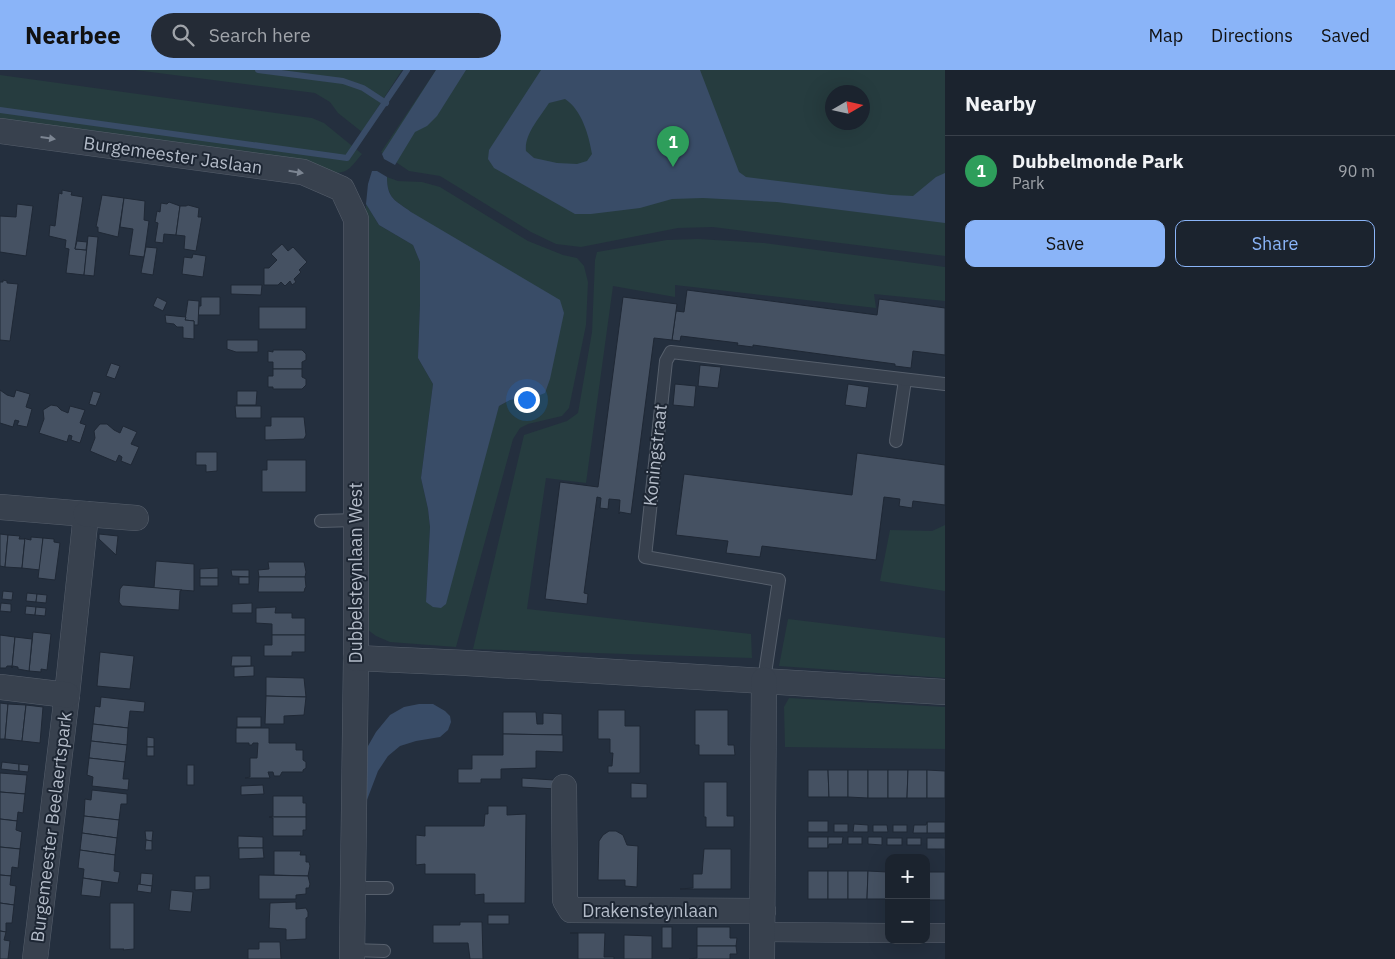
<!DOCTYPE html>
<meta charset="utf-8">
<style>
:root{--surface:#1b232e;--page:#242b36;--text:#f1f3f6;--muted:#a0a4aa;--line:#39404a;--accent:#8ab4f8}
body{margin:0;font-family:"IBM Plex Sans",sans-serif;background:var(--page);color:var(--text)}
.controls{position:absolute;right:15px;bottom:15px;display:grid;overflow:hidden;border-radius:10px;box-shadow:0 5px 20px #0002}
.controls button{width:45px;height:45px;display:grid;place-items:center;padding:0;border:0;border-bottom:1px solid var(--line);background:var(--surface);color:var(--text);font:25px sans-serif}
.compass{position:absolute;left:825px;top:15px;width:45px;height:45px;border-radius:50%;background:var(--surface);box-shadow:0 5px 20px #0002;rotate:81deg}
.you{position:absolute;left:526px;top:329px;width:18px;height:18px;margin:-12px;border:4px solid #fff;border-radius:50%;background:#1a73e8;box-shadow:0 0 0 8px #1a73e833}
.badge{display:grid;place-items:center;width:32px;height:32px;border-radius:50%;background:var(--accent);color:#fff;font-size:16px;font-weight:700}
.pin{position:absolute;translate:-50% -41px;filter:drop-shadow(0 1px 2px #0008)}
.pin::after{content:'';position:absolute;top:26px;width:18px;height:15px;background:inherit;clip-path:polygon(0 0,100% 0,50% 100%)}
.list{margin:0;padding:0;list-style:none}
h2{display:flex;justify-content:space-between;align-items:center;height:65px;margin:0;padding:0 20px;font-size:21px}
h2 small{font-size:16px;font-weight:400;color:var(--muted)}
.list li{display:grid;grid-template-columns:32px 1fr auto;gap:15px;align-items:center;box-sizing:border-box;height:70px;padding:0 20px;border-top:1px solid var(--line)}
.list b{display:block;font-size:19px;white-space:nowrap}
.list p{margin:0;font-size:16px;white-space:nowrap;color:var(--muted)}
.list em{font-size:16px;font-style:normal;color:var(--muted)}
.actions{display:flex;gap:10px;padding:15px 20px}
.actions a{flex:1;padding:11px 0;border:1px solid var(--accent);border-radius:10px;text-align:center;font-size:18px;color:var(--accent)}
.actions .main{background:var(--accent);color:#111}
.icon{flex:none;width:28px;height:28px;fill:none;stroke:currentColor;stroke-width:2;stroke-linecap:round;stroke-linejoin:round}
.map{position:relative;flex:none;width:945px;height:889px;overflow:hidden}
header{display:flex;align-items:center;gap:30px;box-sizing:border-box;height:70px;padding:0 25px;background:var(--accent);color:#111}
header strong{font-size:24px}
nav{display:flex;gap:28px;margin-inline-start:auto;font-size:18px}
.search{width:350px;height:45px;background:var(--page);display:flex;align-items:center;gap:12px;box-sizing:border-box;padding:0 18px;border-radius:28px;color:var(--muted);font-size:19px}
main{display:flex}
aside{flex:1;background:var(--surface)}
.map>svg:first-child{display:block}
.green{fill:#263c3f;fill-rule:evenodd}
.water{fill:#394c67;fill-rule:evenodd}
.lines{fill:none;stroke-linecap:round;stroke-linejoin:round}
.stream{stroke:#394c67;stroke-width:6}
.building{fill:#455162;stroke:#1f2835}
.service-casing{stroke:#565f6c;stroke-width:14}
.pedestrian-casing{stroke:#565f6c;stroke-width:20}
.minor-casing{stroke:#565f6c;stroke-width:26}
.service{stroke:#38414e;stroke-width:12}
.pedestrian{stroke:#38414e;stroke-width:19}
.minor{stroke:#38414e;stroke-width:25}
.oneway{fill:#7c8592}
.labels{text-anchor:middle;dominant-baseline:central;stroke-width:4;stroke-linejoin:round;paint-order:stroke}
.street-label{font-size:18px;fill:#b4bcc9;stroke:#1d2633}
</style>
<header>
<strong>Nearbee</strong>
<div class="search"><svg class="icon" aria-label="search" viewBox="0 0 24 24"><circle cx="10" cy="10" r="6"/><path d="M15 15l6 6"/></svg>Search here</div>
<nav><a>Map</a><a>Directions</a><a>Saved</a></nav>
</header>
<main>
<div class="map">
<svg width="945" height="889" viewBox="0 0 945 889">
<rect width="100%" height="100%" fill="#242f3e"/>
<!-- green -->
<g class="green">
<path d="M135,0H402L362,62L338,43L330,32L315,23Z"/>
<path d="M436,0H945V186L713,157L678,158L581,177L556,174L531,162L440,106L409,101L381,82ZM832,22H862V52H832Z"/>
<path d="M0,5L312,48L324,53L362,84C349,99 349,104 327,103L0,54Z"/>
<path d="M387,107L398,111L422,112L440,117L528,171L563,185L577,188L584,196L588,212L586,255L569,338L562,346L528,354L520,358L513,369L456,577L390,572L376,566L364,557L366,134L379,155L413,175L420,192V234L418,288L433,314L421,408L428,439L430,457L426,532L490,364L499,336L510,330L540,325L411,142C395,130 387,129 387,107Z"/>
<path d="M698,169L764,173L945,197V231L874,224L876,238L675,215V227L613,216L586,413L546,408L527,539L751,564L752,588L473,579L524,365L567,351L578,343L592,262L595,190L597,182L667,170Z"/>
<path d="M945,455V521L880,511L890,460L932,461Z"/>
<path d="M788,549L945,568V608L779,596Z"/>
<path d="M789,628L945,637V679L785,677L784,637Z"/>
</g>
<!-- water -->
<g class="water">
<path d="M436,0H466L437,46L427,56L415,62L395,95L384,89L382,84Z"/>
<path d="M541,0H700L739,102L746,107L891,125L913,126L936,107L945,103V153L777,132L703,128L672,129L640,138L591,144H575L494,98L488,89L489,80ZM565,29C582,40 589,66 592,84L587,91L577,94L557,93L534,88L526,81C524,64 541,46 549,33Z"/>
<path d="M372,101H377L387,107C387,129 395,130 411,142L560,230L564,243L550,309L545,323L540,325L510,330L499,336L446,534L441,538L433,537L426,532L430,457L428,439L421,408L433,314L418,288L420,234V192L413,175L379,155L366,134L368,114Z"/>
<path d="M419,634H433L445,641L450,646L451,652L448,660L440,667L416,671L400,676L388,686L378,701L365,735L364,683L376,662L390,645L404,637Z"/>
</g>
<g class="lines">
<!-- stream -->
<g class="stream">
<path d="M258,0L343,11L363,18L386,33"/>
<path d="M0,40L347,88L407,0"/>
</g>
</g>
<!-- building -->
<g class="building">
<path d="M62,120L72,122L71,125L83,127L75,179L87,180L84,205L66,203L69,179L65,178L66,170L49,166L50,155L55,156L59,123L62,124Z"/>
<path d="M102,125L124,128L118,167L98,162V157H96Z"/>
<path d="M124,128L145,131L144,150L149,151L144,187L129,185L133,159L120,157Z"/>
<path d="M169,132L180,136L176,165L164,164L163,173L155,172L158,153L155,152L157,141L160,142L161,133L167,134Z"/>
<path d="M17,134L33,136L26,186L0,182V146L16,147Z"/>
<path d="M188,135L199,138L198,147H202L196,181L184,179L185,166L176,165L180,136H186Z"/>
<path d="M88,166L98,167L94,206L84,205Z"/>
<path d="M77,171L87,172L86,180L75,179Z"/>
<path d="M282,174L288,181L293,177L307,192L299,200L301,202L294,209L296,212L292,215L290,211L285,216L281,212L278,215H264V198H269L277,190L271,184Z"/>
<path d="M146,177L157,178L153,205L141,203Z"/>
<path d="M193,184L206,186L203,207L182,204L184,187L192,188Z"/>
<path d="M3,210L7,211V213L18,214L10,271L0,270V212H3Z"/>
<path d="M231,215H262L261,225L231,224Z"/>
<path d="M687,220L877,245L879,229L945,238V285L913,281L911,298L895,296V294L753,275V277L737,275L738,273L681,266L680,271L672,270L676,241L684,242Z"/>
<path d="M157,227L167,232L163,241L153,236Z"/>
<path d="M201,227H220V245H198L199,236H201Z"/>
<path d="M623,227L677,234L672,270L654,268L631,444L620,442L619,444L620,430L609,429L608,439L600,438L601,428L597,427L584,523L588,524L587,534L545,529L560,412L598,417Z"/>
<path d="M188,230L199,231L198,255H194V251L185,250Z"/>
<rect x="259" y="237" width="47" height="22"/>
<path d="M165,245L186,247L185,250L194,251V269L183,268V257H177L174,254L166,253Z"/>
<path d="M227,270H258V282H236L227,279Z"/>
<path d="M273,280H302L306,284V290L302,292V299H273V292H268V281L273,282Z"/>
<path d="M111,293L120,296L115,309L106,306Z"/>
<path d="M700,295L721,297L718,318L698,316Z"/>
<path d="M273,299H302V307L306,309V315L302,319H273V317H268V306H273Z"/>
<path d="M675,314L696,316L694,337L673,335Z"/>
<path d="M848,314L869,317L866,338L845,335Z"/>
<path d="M0,320L7,325L14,327L16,320L30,324L26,337L32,339L27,357L17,355L19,351L15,350L13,357L0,353Z"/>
<path d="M93,321L101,323L96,336L89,334Z"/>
<path d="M237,321H257L256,335H237Z"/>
<path d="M51,335L57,336L61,340L68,343L70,336L85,340L80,353L86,355L80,373L71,370L72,366L69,365L67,372L39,363L44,349L43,340Z"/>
<path d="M235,336H261V348H236Z"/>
<path d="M271,347H304L306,365L304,369L265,370V356H271Z"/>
<path d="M100,354H107L114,360L120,363L123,356L137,362L131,374L139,377L131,395L121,391L122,387L119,385L116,392L90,381L95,368L94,361Z"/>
<path d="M196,382H217V401L206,402V395H196Z"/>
<path d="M857,383L945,395V435L913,431L912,438L899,436L900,429L884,427L876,490L762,476L760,487L726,483L728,471L676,465L684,404L852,425Z"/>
<path d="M267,390H306V422H262V400H267Z"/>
<path d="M0,464L8,465L5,497L0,496Z"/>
<path d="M99,464L118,466L116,485L99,469Z"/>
<path d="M8,465L20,466L19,469H25V468L22,498L5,497Z"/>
<path d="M31,467L43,468L40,500L22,498L25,468L26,469L31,470Z"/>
<path d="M43,468L54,469V472L60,473L55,510L38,508Z"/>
<path d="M156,491L194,494V521L154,518Z"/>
<path d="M268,492H304L306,502L305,507H259L258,500L269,499Z"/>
<path d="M218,498V508H200V499Z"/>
<path d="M231,500H249V507L232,506Z"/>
<rect x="239" y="507" width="10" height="7"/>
<path d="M259,507H305L306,517L305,518L304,522H258Z"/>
<rect x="200" y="508" width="18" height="8"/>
<path d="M123,515L182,520L180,521L179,540L122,536L119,532L120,519Z"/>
<path d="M3,521L13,522L12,530L2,529Z"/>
<path d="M27,523L37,524L36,532L26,531Z"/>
<path d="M37,524L47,525L46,533L36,532Z"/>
<path d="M1,533L11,534V542L0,541Z"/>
<path d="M252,533V543H232V534Z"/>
<path d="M26,536L36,537L35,545L25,544Z"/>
<path d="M36,537L46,538L45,546L35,545Z"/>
<path d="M276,537L275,543H292V548H305V565H272V554L256,553V538Z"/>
<path d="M33,562L51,564L47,600L41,599V602L29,601Z"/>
<path d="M0,565L15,567L12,598V596H7L6,598H0Z"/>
<path d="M272,565H305V582H292V586H264V575H272Z"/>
<path d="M15,567L32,569L29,601L18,599V597L13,596L12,598Z"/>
<path d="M100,582L134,586L130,619L97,616Z"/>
<path d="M232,586H251V596H231Z"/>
<path d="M254,596V606L234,607V597Z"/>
<path d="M266,607L304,608L306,627L266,626Z"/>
<path d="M266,626L306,627L304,645L284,646V654H265Z"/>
<path d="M101,627L145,632L144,642L130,641L128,658L93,654L95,636L100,637Z"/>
<path d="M0,633L8,634L5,669H0Z"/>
<path d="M8,634L26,635L22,671L5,669Z"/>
<path d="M26,635L43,637L40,673L22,671Z"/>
<path d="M598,640H625V656H640V703H608V696H612L613,683H610V669H598Z"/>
<path d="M695,640H728V675H734L735,685H699V675H695Z"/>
<path d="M503,642H536L537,654H543V643L562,644V665L503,664Z"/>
<rect x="237" y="647" width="24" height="10"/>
<path d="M93,654L128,658L127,675L91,671Z"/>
<path d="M236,658H269V673H296V680H303V690L306,692V698L303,700V702H282L280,706H274L273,702H268L270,708H245L250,707V688H257L258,673H253L252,675H249V673H236Z"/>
<path d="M503,664L563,665V682L536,681V698L501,699V709H481V713H458V699H472V685H503Z"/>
<path d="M147,667L154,668V677H147Z"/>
<path d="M91,671L127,675L125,692L89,688Z"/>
<rect x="147" y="677" width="7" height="9"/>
<path d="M89,688L125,692L123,709H129L128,720L92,716L93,707L87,705Z"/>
<path d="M2,692L19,694V701L1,699Z"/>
<path d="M19,694L29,695L28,702L19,701Z"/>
<rect x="187" y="695" width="7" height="20"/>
<path d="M808,700H828L829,727H808Z"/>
<path d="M828,700H848V727H829Z"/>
<path d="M848,700H868V728L848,727Z"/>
<rect x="868" y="700" width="20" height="28"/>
<path d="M888,700H908L907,728H888Z"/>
<path d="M908,700H927V728H907Z"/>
<path d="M927,700L945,701V728H927Z"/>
<path d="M0,703L27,705L25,724L0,722Z"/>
<path d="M522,708L554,710L556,719L522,717Z"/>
<path d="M704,712H727V746H734V757H706V747H704Z"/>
<path d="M631,713L647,714V728H631Z"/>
<path d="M263,715L264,724L241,725V716Z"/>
<path d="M92,720L127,724V734H121L119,750L84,746L85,729L91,730Z"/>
<path d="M0,722L25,724L23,743L18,742L17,751L0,749Z"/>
<path d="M273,726H303V733H306V747H269L273,746Z"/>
<path d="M488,736H507V745L526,744L525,833H484V824L475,825V804H425V794L416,795V765L425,766V756H484L485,744H488Z"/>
<path d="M84,746L119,750L117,768L82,763Z"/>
<path d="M269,747H306V760H303V766H273V748Z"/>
<path d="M0,749L17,751L16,760L22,762L20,779L0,777Z"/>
<rect x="808" y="751" width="20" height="11"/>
<rect x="927" y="752" width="18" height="11"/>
<path d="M927,752V763H913L914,755H926Z"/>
<rect x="834" y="754" width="14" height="8"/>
<path d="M854,754L868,755V762H853Z"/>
<path d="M873,755H887L888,762H873Z"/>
<rect x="893" y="755" width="14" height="7"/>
<path d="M145,761H153L152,771L146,770Z"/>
<path d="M609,761H616L623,765L627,775L638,776L637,817L625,816V810H598L599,771L603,765Z"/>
<path d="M82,763L117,768L115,785L80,780Z"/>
<path d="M238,766L263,767V778H238Z"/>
<rect x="808" y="767" width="20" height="11"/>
<path d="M828,767H843L842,774H829L828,778Z"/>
<rect x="848" y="767" width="14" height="7"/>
<path d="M868,767H882V775L868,774Z"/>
<rect x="887" y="768" width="15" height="7"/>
<rect x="907" y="768" width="14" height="7"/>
<rect x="927" y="768" width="18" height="11"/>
<path d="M146,770L152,771V780H145Z"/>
<path d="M0,777L20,779L18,798L12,797L11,806L0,805Z"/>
<path d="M239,778H263L264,788L239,789Z"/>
<path d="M704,779H731V819H680L693,818V804H702Z"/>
<path d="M80,780L115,785L114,801L120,802L118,813L83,808L84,799L78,798Z"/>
<path d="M274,781H301L300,785H306V792H309L310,796L308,806L274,805Z"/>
<rect x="808" y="801" width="20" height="28"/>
<rect x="828" y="801" width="20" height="28"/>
<path d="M848,801H868L867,829H848Z"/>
<path d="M868,801L887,802V829H867Z"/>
<rect x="927" y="802" width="18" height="28"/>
<path d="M141,803L153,804L152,816L140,815Z"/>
<path d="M0,805L11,806L10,815L16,816L14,835L0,833Z"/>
<path d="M259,805L308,806L310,814L309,818H306V824L296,825V829H259Z"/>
<path d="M195,806H210V819L195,820Z"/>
<path d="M83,808L102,811L100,827L81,825Z"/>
<path d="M138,814L152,816L151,823L137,821Z"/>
<path d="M171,820L193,822L191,842L169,840Z"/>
<path d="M296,832V839L306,838L308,842V847L306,848V869L286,870V859L269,858L270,833Z"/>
<path d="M0,833L14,835L12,853H6V862L0,861Z"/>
<path d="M110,833H134V879L123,880L124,879H110Z"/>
<rect x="488" y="845" width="21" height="9"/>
<path d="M460,852H482L483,889H470L468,873H433V855H460Z"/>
<rect x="662" y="857" width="10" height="21"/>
<path d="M697,857H730V868H737L736,876H697Z"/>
<path d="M0,861L6,862L4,870L10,871L8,889H0Z"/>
<path d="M570,863H605L604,887H614V889H578V863Z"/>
<path d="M624,865L652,866V889H624Z"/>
<path d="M259,872H280L281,889H248V879H259Z"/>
<path d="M697,876H736L737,884H730V889H689L697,888Z"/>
</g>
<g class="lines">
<!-- service casing -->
<g class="service-casing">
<g id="service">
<path d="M896,371L905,310"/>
<path d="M321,451L355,450"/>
<path d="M764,610L779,510L645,487L666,291L671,282L945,314"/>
<path d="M353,818H387"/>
<path d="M352,880L384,881"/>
</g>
</g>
<!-- pedestrian casing -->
<g class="pedestrian-casing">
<g id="pedestrian">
<path d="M763,862L889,863"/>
<path d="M926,863H945"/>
</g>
</g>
<!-- minor casing -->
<g class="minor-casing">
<g id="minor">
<path d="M0,61L303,102L342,119L356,149V588L352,889"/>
<path d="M0,437L86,444L67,625L35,889"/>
<path d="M86,444L136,448"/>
<path d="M356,588L466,593L945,622"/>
<path d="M0,617L67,625"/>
<path d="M564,717L565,830L571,840L763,841"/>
<path d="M762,889L764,610"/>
</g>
</g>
<!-- service -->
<use href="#service" class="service"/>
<!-- pedestrian -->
<use href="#pedestrian" class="pedestrian"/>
<!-- minor -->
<use href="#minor" class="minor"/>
</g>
<!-- one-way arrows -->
<defs><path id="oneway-solid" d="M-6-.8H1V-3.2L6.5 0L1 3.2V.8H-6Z" transform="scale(1.25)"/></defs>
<g class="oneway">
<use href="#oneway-solid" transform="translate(48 68) rotate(8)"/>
<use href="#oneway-solid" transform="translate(296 102) rotate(9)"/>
</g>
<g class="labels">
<!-- street labels -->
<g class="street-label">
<text transform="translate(173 85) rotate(8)">Burgemeester Jaslaan</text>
<text transform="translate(655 385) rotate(-84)">Koningstraat</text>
<text transform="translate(355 503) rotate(-90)">Dubbelsteynlaan West</text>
<text transform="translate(51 757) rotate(-83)">Burgemeester Beelaertspark</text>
<text x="650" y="840">Drakensteynlaan</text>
</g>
</g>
</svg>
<div class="controls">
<button>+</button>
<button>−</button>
</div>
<svg class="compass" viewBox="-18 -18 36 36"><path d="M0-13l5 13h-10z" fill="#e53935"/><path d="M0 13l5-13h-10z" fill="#a0a4aa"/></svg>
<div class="you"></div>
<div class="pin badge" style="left:673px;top:97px;background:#2e9e5b">1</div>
</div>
<aside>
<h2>Nearby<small></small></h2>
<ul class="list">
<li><span class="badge" style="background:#2e9e5b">1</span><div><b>Dubbelmonde Park</b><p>Park</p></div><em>90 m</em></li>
</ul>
<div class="actions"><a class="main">Save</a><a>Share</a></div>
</aside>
</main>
